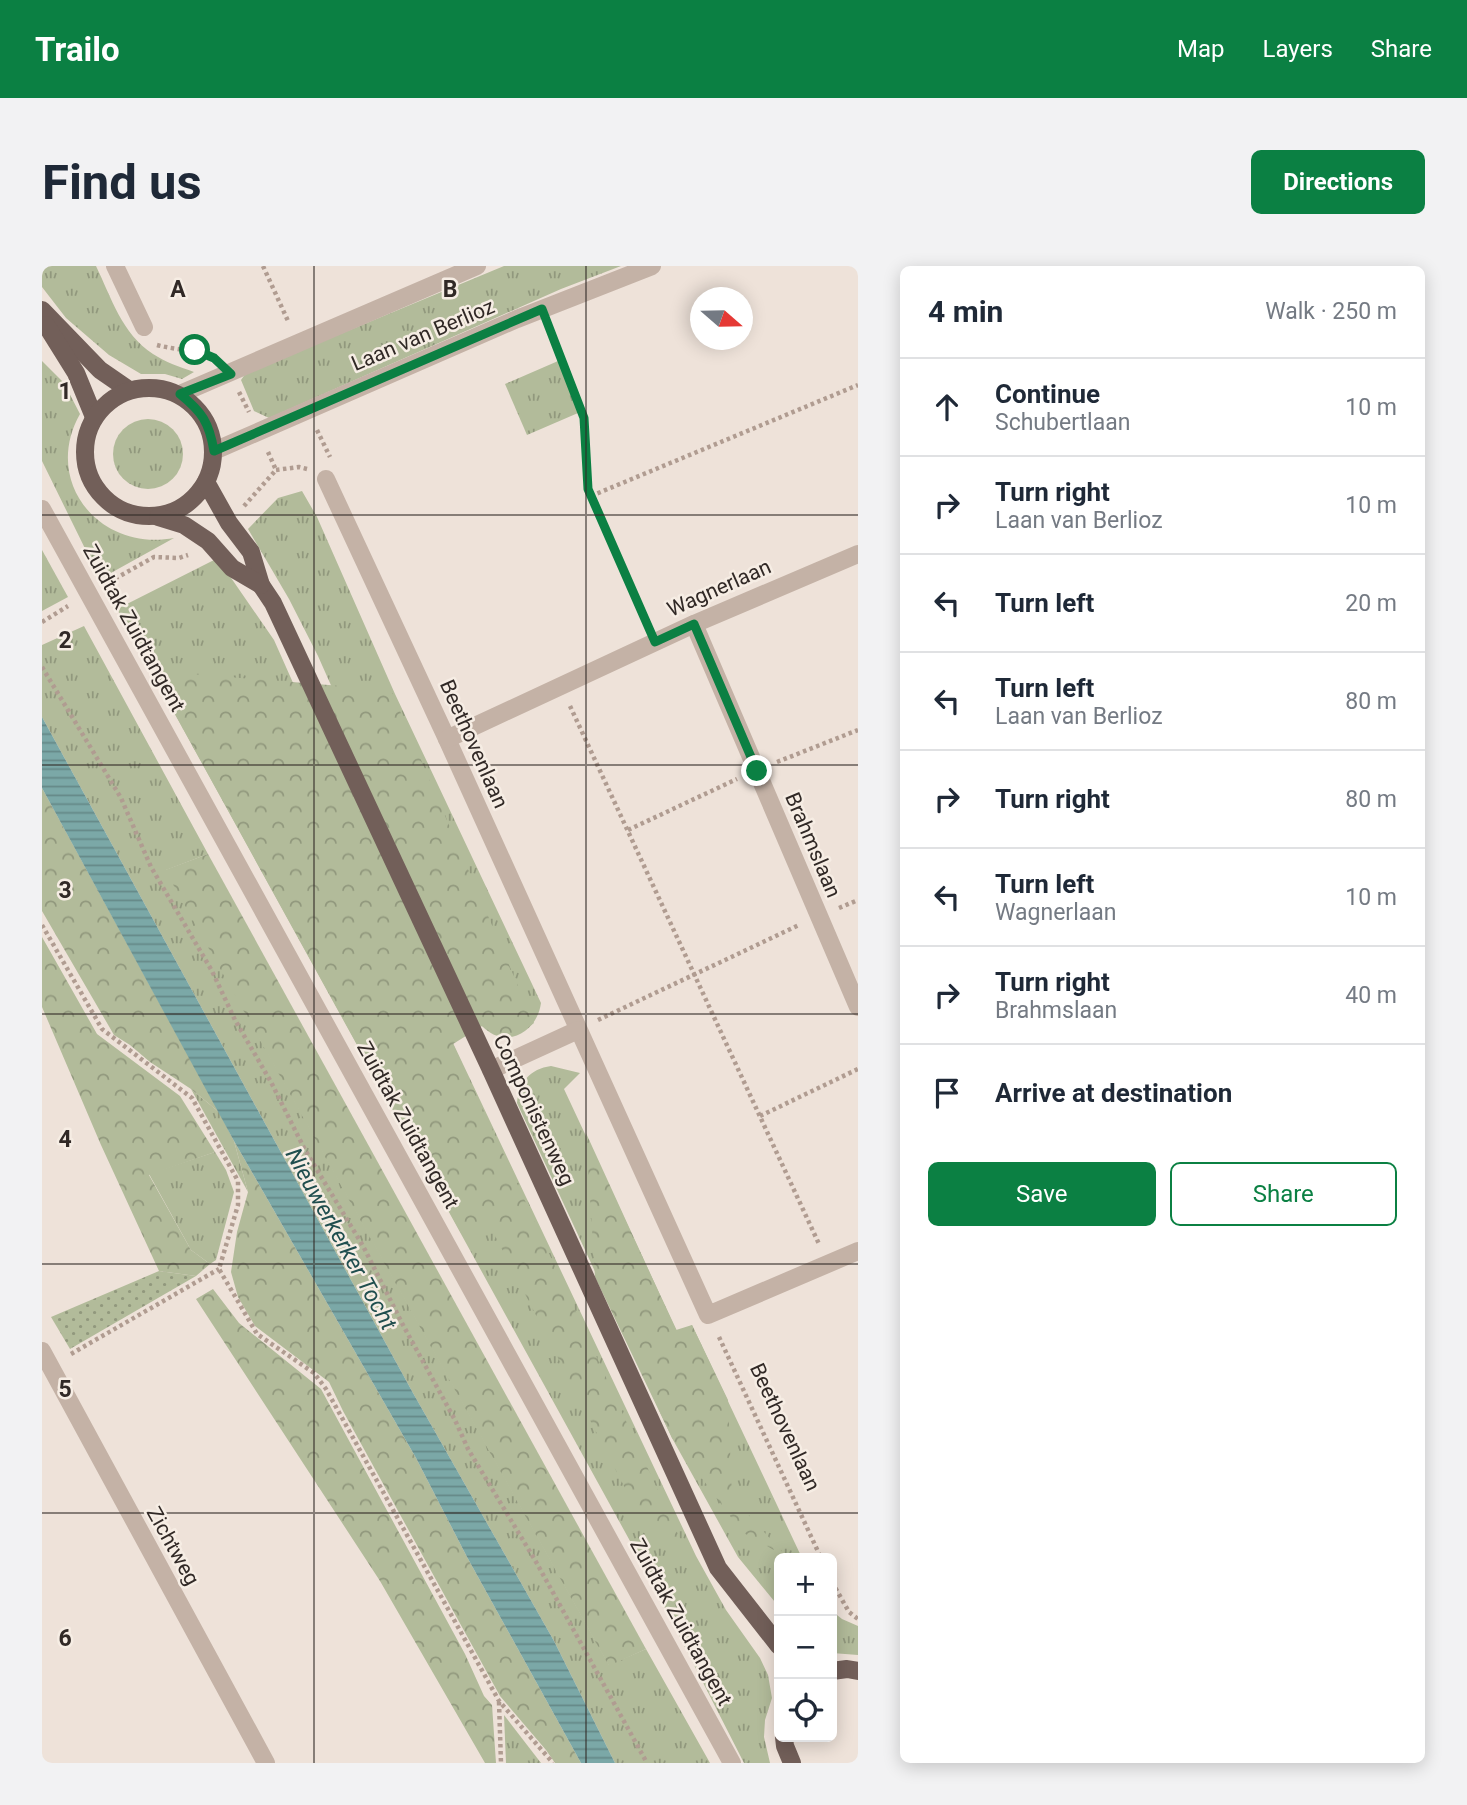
<!DOCTYPE html>
<meta charset="utf-8">
<style>
:root{--surface:#fff;--page:#f2f2f3;--text:#1f2937;--muted:#747a83;--line:#e0e1e3;--accent:#0b8043}
body{margin:0;font-family:Roboto,sans-serif;background:var(--page);color:var(--text)}
.controls{position:absolute;right:21px;bottom:21px;display:grid;overflow:hidden;border-radius:10px;box-shadow:0 4px 18px #0003}
.controls button{width:63px;height:63px;display:grid;place-items:center;padding:0;border:0;border-bottom:2px solid var(--line);background:var(--surface);color:var(--text);font:35px sans-serif}
.compass{position:absolute;left:648px;top:21px;width:63px;height:63px;border-radius:50%;background:var(--surface);box-shadow:0 4px 18px #0003;rotate:110deg}
.stop{position:absolute;width:21px;height:21px;margin:-16px;border:5px solid #0b8043;border-radius:50%;background:#fff}
.stop.end{background:#0b8043;border-color:#fff;box-shadow:0 2px 7px #0008}
.list{margin:0;padding:0;list-style:none}
h2{display:flex;justify-content:space-between;align-items:center;height:91px;margin:0;padding:0 28px;font-size:30px}
h2 small{font-size:23px;font-weight:400;color:var(--muted)}
.list li{display:grid;grid-template-columns:46px 1fr auto;gap:21px;align-items:center;box-sizing:border-box;height:98px;padding:0 28px;border-top:2px solid var(--line)}
.list b{display:block;font-size:26px;white-space:nowrap}
.list p{margin:0;font-size:23px;white-space:nowrap;color:var(--muted)}
.list em{font-size:23px;font-style:normal;color:var(--muted)}
.actions{display:flex;gap:14px;padding:21px 28px}
.actions a{flex:1;padding:16px 0;border:2px solid var(--accent);border-radius:10px;text-align:center;font-size:24px;color:var(--accent)}
.actions .main{background:var(--accent);color:#fff}
.icon{flex:none;width:38px;height:38px;fill:none;stroke:currentColor;stroke-width:2;stroke-linecap:round;stroke-linejoin:round}
.map{position:relative;flex:none;width:816px;height:1497px;overflow:hidden;border-radius:10px}
header{display:flex;align-items:center;gap:42px;box-sizing:border-box;height:98px;padding:0 35px;background:var(--accent);color:#fff}
header strong{font-size:33px}
nav{display:flex;gap:38px;margin-inline-start:auto;font-size:24px}
.intro{display:flex;align-items:center;justify-content:space-between;box-sizing:border-box;height:168px;padding:0 42px}
h1{margin:0;font-size:49px}
.button{padding:18px 32px;border-radius:10px;background:var(--accent);color:#fff;font-size:24px;font-weight:700}
main{display:flex;gap:42px;padding:0 42px}
aside{flex:1;background:var(--surface);border-radius:10px;box-shadow:0 4px 18px #0003}
.map>svg:first-child{display:block}
.grass{fill:url(#grass-tufts)}
.forest{fill:url(#forest-crowns)}
.garden{fill:url(#garden-dots)}
.water{fill:url(#water-rules)}
.lines{fill:none;stroke-linecap:round;stroke-linejoin:round}
.path{stroke:#b09c91;stroke-width:4.5;stroke-dasharray:3.5 3.5;stroke-linecap:butt}
.minor{stroke:#c4b2a6;stroke-width:18}
.major{stroke:#725f59;stroke-width:18}
.route{stroke:#0b8043;stroke-width:9}
.grid{fill:none;stroke:#312926;stroke-width:2;stroke-opacity:0.55}
.labels{text-anchor:middle;dominant-baseline:central;stroke-width:5;stroke-linejoin:round;paint-order:stroke}
.street-label{font-size:21px;fill:#312926;stroke:#f6ede4}
.water-label{font-size:23px;font-style:italic;fill:#204e4e;stroke:#f6ede4}
.grid-label{font-size:23px;text-anchor:middle;font-weight:bold;fill:#312926;stroke:#f6ede4;stroke-width:5;stroke-linejoin:round;paint-order:stroke}
</style>
<header>
<strong>Trailo</strong>
<nav><a>Map</a><a>Layers</a><a>Share</a></nav>
</header>
<div class="intro"><h1>Find us</h1><a class="button">Directions</a></div>
<main>
<div class="map">
<svg width="816" height="1497" viewBox="0 0 816 1497">
<defs>
<pattern id="grass-tufts" width="24" height="20" patternUnits="userSpaceOnUse" patternTransform="scale(1.75)"><rect width="24" height="20" fill="#b2bb9a"/><path d="M3 7l-1-3M5 7V3M7 7l1-3M15 17l-1-3M17 17v-4M19 17l1-3" fill="none" stroke="#91987d"/></pattern>
<pattern id="forest-crowns" width="20" height="18" patternUnits="userSpaceOnUse" patternTransform="scale(1.75)"><rect width="20" height="18" fill="#b2bb9a"/><path d="M2 6a3 3 0 1 1 6 0M12 15a3 3 0 1 1 6 0" fill="none" stroke="#91987d"/></pattern>
<pattern id="garden-dots" width="8" height="8" patternUnits="userSpaceOnUse" patternTransform="scale(1.75)"><rect width="8" height="8" fill="#b2bb9a"/><path d="M2 2h.1M6 6h.1" fill="none" stroke="#91987d" stroke-width="1.8" stroke-linecap="round"/></pattern>
<pattern id="water-rules" width="6" height="5" patternUnits="userSpaceOnUse" patternTransform="scale(1.75)"><rect width="6" height="5" fill="#7ba8a7"/><path d="M0 2.5h6" fill="none" stroke="#658988"/></pattern>
</defs>
<rect width="100%" height="100%" fill="#eee2d9"/>
<!-- grass -->
<g class="grass">
<path d="M0,0H54C69,31 80,68 111,88C123,96 138,101 152,106L140,113L123,108H99L67,89L24,52L0,21Z"/>
<path d="M462,0H579L519,23L227,152L212,145L199,114L204,107Z"/>
<path d="M523,92L543,144L485,169L463,118Z"/>
<path d="M0,95L22,117L38,148C0,215 57,286 132,272L58,313L0,195Z"/>
<circle cx="106" cy="188" r="35"/>
<path d="M260,225L275,251L353,428L499,737C495,767 463,784 440,760L276,390L247,333L206,263L236,232Z"/>
<path d="M0,284L26,331L0,345Z"/>
<path d="M172,294L185,306L232,374L411,777L654,1290L684,1344L718,1392L726,1409L730,1432L723,1454L722,1471L728,1497H702L599,1295L75,343Z"/>
<path d="M42,360L166,588L124,604L567,1399L604,1383L668,1497H573L512,1375L371,1127L0,451V379Z"/>
<path d="M509,800L538,807L522,823L636,1067L650,1059L760,1292H737V1341L696,1291L630,1172L475,837C477,816 488,803 509,800Z"/>
<path d="M149,823L177,846L192,875L206,926Z"/>
<path d="M173,886L184,904L192,926L174,994L168,998L149,984L107,908Z"/>
<path d="M790,1345L800,1353L816,1360V1389L790,1387Z"/>
<path d="M462,1449L499,1497H464Z"/>
</g>
<!-- forest -->
<g class="forest">
<path d="M125,406L349,424L492,757C472,773 462,776 440,760L411,778L640,1277L599,1253L448,960L419,967L117,419Z"/>
<path d="M0,522L177,846L149,823L108,796L88,779L72,769L0,645Z"/>
<path d="M166,588L604,1383L567,1400L123,604Z"/>
<path d="M0,671L55,768L138,830L173,886L107,909L149,984L168,998L154,1010L117,1005L59,879L0,741Z"/>
<path d="M544,867L634,1064L650,1059L686,1134L690,1231L746,1292L700,1266L630,1172L553,1011Z"/>
<path d="M192,875L374,1192L425,1291L539,1497H513L504,1484L458,1430L301,1145L287,1116L213,1060L196,1031L189,1006L195,966L206,926Z"/>
<path d="M171,1023L197,1057L279,1123L423,1388L442,1430L450,1439L454,1497H443L338,1315L154,1033Z"/>
</g>
<!-- garden -->
<path class="garden" d="M117,1005L154,1010L28,1083L9,1051Z"/>
<!-- water -->
<path class="water" d="M0,451L371,1127L512,1375L573,1497H539L425,1291L374,1192L192,875L0,522Z"/>
<g class="lines">
<!-- path -->
<g class="path">
<path d="M221,0L246,55"/>
<path d="M508,64L543,152L546,224L603,355"/>
<path d="M115,79C133,84 151,83 168,91"/>
<path d="M197,126L207,146"/>
<path d="M275,164L288,191"/>
<path d="M226,186L234,204"/>
<path d="M234,204L257,201L265,203"/>
<path d="M549,230L816,119"/>
<path d="M202,240L234,204"/>
<path d="M67,316L112,291L137,292L146,289"/>
<path d="M0,356L26,340"/>
<path d="M0,401L79,532L109,601L170,705L193,754L229,816L263,884L321,980L361,1059L413,1154L426,1183L493,1294L605,1497"/>
<path d="M528,440L777,978"/>
<path d="M735,496L816,464"/>
<path d="M586,564L695,513"/>
<path d="M797,642L816,634"/>
<path d="M0,659L60,763L150,832L196,915V939L177,1003L215,1068L272,1107L284,1123L457,1435L511,1497"/>
<path d="M556,754L757,659"/>
<path d="M718,850L816,803"/>
<path d="M677,1071L779,1292"/>
<path d="M29,1088L177,1003"/>
<path d="M790,1316L807,1346L816,1353"/>
<path d="M457,1436L459,1497"/>
</g>
<!-- minor -->
<g class="minor">
<path d="M73,0L102,61"/>
<path d="M138,128L435,0"/>
<path d="M172,185L475,53L610,0"/>
<path d="M284,213L405,473L666,1049L816,985"/>
<path d="M0,243L690,1497"/>
<path d="M652,358L816,741"/>
<path d="M405,473L652,358L816,288"/>
<path d="M449,804L536,764"/>
<path d="M0,1085L224,1497"/>
</g>
<!-- major -->
<g class="major">
<path d="M0,44L58,104L87,124"/>
<path d="M4,59L34,107L52,151"/>
<circle cx="107" cy="186" r="64"/>
<path d="M164,216L187,257L209,286L219,319L231,337L449,804L676,1302L737,1380"/>
<path d="M116,251L142,259L166,275L190,302L219,319"/>
<path d="M790,1405L805,1403L816,1405"/>
<path d="M742,1471L743,1480L750,1497"/>
</g>
</g>
<g class="lines">
<!-- route -->
<path class="route" d="M153,84L172,92L189,108L138,128C160,146 167,156 172,185L500,43L542,152L546,223L613,376L652,358L715,505"/>
</g>
<!-- grid -->
<path class="grid" d="M272,0V1497M544,0V1497M0,249H816M0,499H816M0,748H816M0,998H816M0,1247H816"/>
<g class="labels">
<!-- street labels -->
<g class="street-label">
<text transform="translate(381 69) rotate(-23)">Laan van Berlioz</text>
<text transform="translate(677 322) rotate(-24)">Wagnerlaan</text>
<text transform="translate(92 362) rotate(61)">Zuidtak Zuidtangent</text>
<text transform="translate(432 478) rotate(66)">Beethovenlaan</text>
<text transform="translate(771 579) rotate(67)">Brahmslaan</text>
<text transform="translate(492 844) rotate(65)">Componistenweg</text>
<text transform="translate(366 859) rotate(61)">Zuidtak Zuidtangent</text>
<text transform="translate(743 1161) rotate(65)">Beethovenlaan</text>
<text transform="translate(131 1280) rotate(61)">Zichtweg</text>
<text transform="translate(639 1356) rotate(61)">Zuidtak Zuidtangent</text>
</g>
<!-- water labels -->
<g class="water-label">
<text transform="translate(299 973) rotate(61)">Nieuwerkerker Tocht</text>
</g>
</g>
<g class="grid-label">
<text x="136" y="31">A</text>
<text x="408" y="31">B</text>
<text x="23" y="133">1</text>
<text x="23" y="382">2</text>
<text x="23" y="632">3</text>
<text x="23" y="881">4</text>
<text x="23" y="1131">5</text>
<text x="23" y="1380">6</text>
</g>
</svg>
<div class="controls">
<button>+</button>
<button>−</button>
<button><svg class="icon" aria-label="locate" viewBox="0 0 24 24"><circle cx="12" cy="12" r="6"/><path d="M12 2v4M12 18v4M2 12h4M18 12h4"/></svg></button>
</div>
<svg class="compass" viewBox="-18 -18 36 36"><path d="M0-13l5 13h-10z" fill="#e53935"/><path d="M0 13l5-13h-10z" fill="#747a83"/></svg>
<div class="stop" style="left:153px;top:84px"></div>
<div class="stop end" style="left:715px;top:505px"></div>
</div>
<aside>
<h2>4 min<small>Walk · 250 m</small></h2>
<ul class="list">
<li><svg class="icon" aria-label="ahead" viewBox="0 0 24 24"><path d="M12 20V5M6 11l6-6 6 6"/></svg><div><b>Continue</b><p>Schubertlaan</p></div><em>10 m</em></li>
<li><svg class="icon" aria-label="right" viewBox="0 0 24 24"><path d="M7 20v-9h11M14 6l5 5-5 5"/></svg><div><b>Turn right</b><p>Laan van Berlioz</p></div><em>10 m</em></li>
<li><svg class="icon" aria-label="left" viewBox="0 0 24 24"><path d="M17 20v-9H6M10 6l-5 5 5 5"/></svg><div><b>Turn left</b></div><em>20 m</em></li>
<li><svg class="icon" aria-label="left" viewBox="0 0 24 24"><path d="M17 20v-9H6M10 6l-5 5 5 5"/></svg><div><b>Turn left</b><p>Laan van Berlioz</p></div><em>80 m</em></li>
<li><svg class="icon" aria-label="right" viewBox="0 0 24 24"><path d="M7 20v-9h11M14 6l5 5-5 5"/></svg><div><b>Turn right</b></div><em>80 m</em></li>
<li><svg class="icon" aria-label="left" viewBox="0 0 24 24"><path d="M17 20v-9H6M10 6l-5 5 5 5"/></svg><div><b>Turn left</b><p>Wagnerlaan</p></div><em>10 m</em></li>
<li><svg class="icon" aria-label="right" viewBox="0 0 24 24"><path d="M7 20v-9h11M14 6l5 5-5 5"/></svg><div><b>Turn right</b><p>Brahmslaan</p></div><em>40 m</em></li>
<li><svg class="icon" aria-label="arrive" viewBox="0 0 24 24"><path d="M6 21V4h12l-3 4 3 4H6"/></svg><div><b>Arrive at destination</b></div></li>
</ul>
<div class="actions"><a class="main">Save</a><a>Share</a></div>
</aside>
</main>
